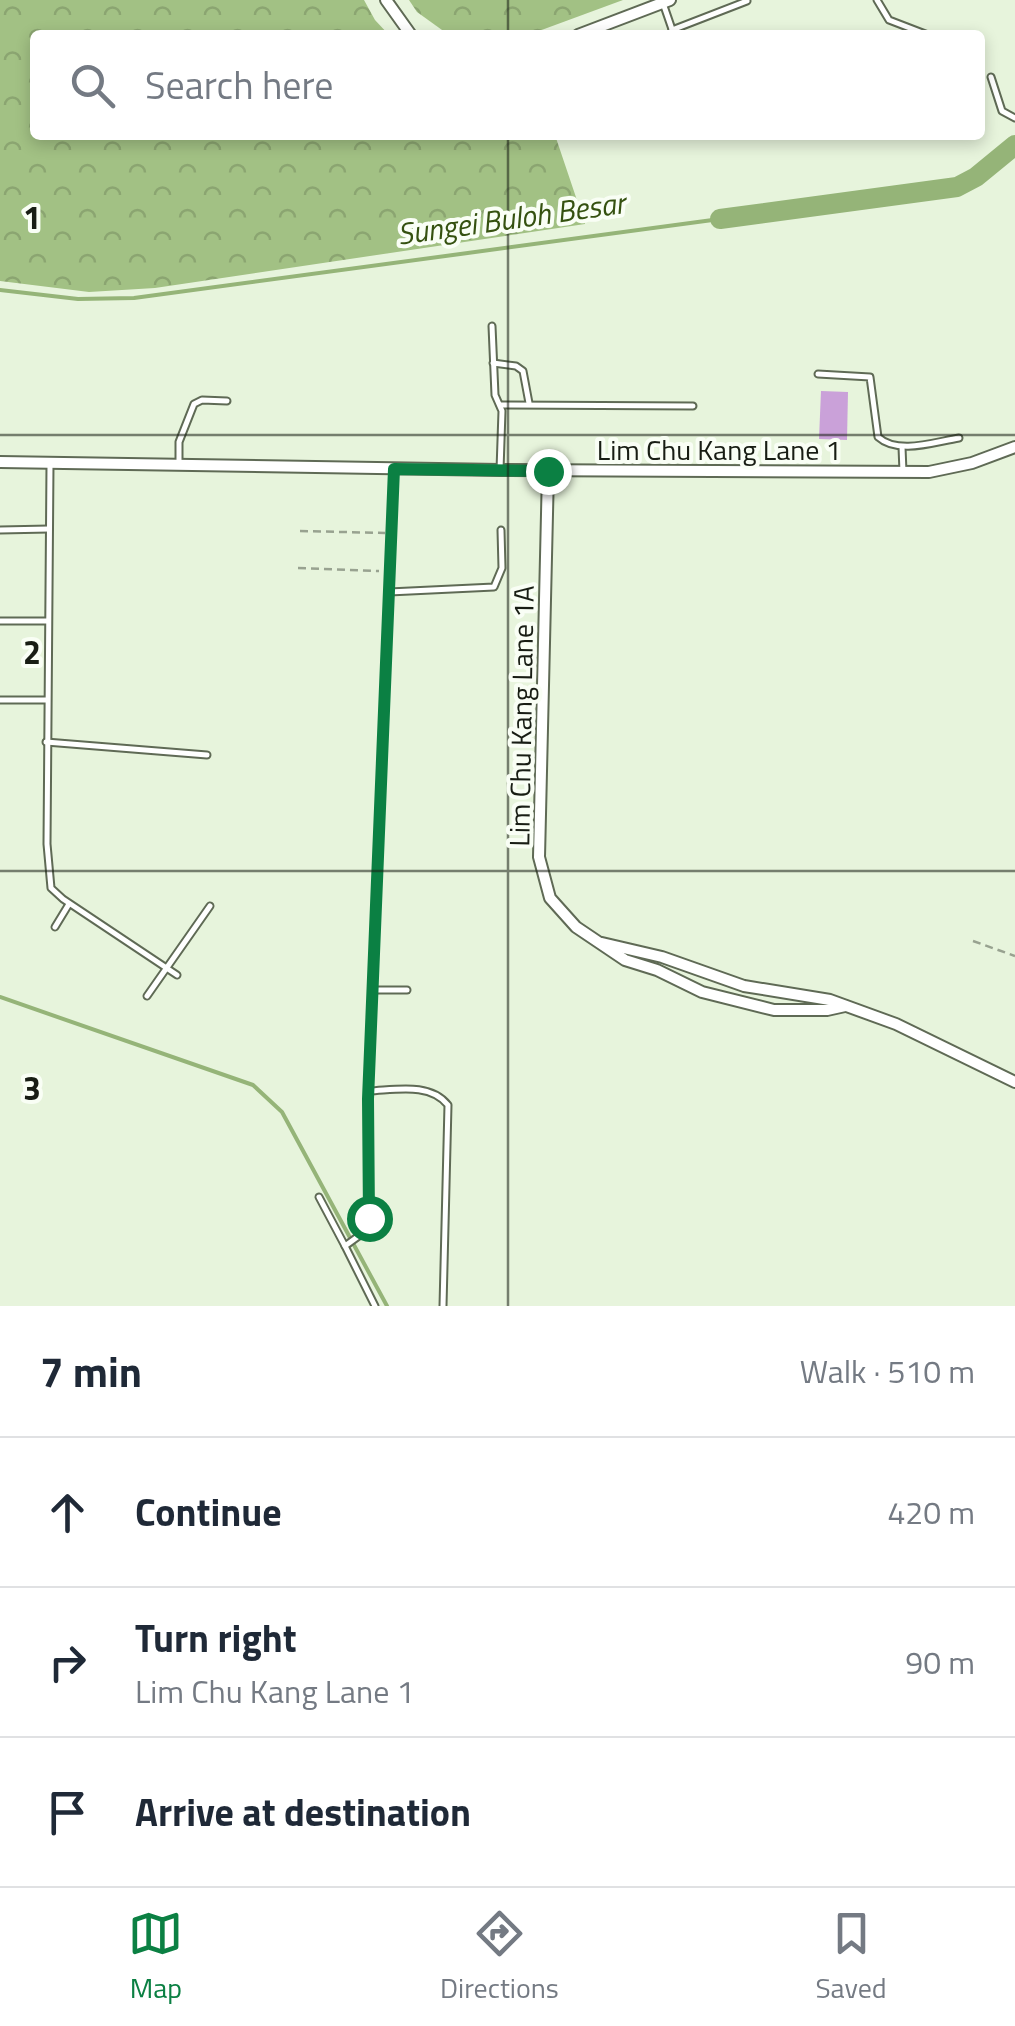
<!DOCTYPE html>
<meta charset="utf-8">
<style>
:root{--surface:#fff;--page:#f2f2f3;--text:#1f2937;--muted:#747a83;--line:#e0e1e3;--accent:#0b8043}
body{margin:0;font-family:"Titillium Web",sans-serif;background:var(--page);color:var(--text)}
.stop{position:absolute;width:30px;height:30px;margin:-22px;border:8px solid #0b8043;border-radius:50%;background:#fff}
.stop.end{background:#0b8043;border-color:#fff;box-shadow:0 2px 10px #0008}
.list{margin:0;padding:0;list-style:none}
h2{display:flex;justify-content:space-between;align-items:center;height:130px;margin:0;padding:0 40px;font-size:42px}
h2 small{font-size:32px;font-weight:400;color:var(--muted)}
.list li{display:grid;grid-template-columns:65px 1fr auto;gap:30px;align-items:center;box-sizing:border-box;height:150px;padding:0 40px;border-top:2px solid var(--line)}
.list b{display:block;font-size:38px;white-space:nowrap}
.list p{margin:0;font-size:32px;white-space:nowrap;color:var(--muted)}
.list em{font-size:32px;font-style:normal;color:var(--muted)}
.icon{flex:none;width:55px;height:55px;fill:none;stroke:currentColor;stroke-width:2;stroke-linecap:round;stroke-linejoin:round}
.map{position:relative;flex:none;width:1015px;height:1306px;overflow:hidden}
.search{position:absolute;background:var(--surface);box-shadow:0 5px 15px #0003;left:30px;right:30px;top:30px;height:110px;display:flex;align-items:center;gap:25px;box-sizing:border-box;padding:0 35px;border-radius:10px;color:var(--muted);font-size:38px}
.sheet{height:580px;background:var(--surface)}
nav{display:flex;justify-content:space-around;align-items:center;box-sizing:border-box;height:140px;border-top:2px solid var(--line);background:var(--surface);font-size:28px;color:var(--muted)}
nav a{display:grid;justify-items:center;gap:5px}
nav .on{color:var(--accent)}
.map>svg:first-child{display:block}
.forest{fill:url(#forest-crowns)}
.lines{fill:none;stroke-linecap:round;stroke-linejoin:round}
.stream{stroke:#95b478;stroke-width:4}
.river{stroke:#95b478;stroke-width:20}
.building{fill:#caa1d9}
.service-casing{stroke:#5f6a55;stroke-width:9}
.minor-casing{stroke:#5f6a55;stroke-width:14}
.path{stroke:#98a290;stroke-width:2.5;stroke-dasharray:8 5;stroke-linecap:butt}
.service{stroke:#fff;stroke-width:5}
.minor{stroke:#fff;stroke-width:10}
.route{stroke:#0b8043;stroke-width:12}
.grid{fill:none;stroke:#181d14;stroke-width:2.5;stroke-opacity:0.55}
.labels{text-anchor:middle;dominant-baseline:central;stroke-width:8;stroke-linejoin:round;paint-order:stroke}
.street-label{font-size:28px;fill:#181d14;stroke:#f9fef5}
.water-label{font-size:30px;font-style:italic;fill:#355110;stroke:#f9fef5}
.grid-label{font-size:32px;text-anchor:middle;font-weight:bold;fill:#181d14;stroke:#f9fef5;stroke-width:8;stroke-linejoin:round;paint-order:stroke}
</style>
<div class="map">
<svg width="1015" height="1306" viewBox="0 0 1015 1306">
<defs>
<pattern id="forest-crowns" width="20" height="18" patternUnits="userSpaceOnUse" patternTransform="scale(2.5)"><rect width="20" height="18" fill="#a2c184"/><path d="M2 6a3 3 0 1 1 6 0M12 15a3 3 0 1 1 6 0" fill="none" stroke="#8ba571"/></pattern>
</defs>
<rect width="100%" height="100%" fill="#e7f4dc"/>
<!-- forest -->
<g class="forest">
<path d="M0,0H364L375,20L389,35H35V135H555L585,224L155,288L89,292L0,281Z"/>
<path d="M409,0H623L528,35H449L417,12Z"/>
</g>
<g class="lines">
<!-- stream -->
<g class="stream">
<path d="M0,290L78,299L134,298L720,219"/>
<path d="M0,997L253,1085L282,1112L387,1306"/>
</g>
<!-- river -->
<path class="river" d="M720,219L957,187L976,177L1015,145"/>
</g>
<!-- building -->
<path class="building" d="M821,391L848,392L847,440L819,439Z"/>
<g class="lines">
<!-- service casing -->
<g class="service-casing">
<g id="service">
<path d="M877,0L889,20L928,35"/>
<path d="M664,6L674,35"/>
<path d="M672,30L747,1"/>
<path d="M991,77L1002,111L1015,118"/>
<path d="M492,326L495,395L502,411L500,470"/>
<path d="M493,363L516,366L523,371L529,403"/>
<path d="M818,374L870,377L878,437C898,455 934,442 959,438"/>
<path d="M500,405L693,406"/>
<path d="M902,447L903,472"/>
<path d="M179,462V442L194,404L202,400L227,401"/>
<path d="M50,465L47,844L51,888L63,899L177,975"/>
<path d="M0,530L49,529"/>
<path d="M389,592L494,587L502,568L501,530"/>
<path d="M0,621H47"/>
<path d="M0,700H47"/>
<path d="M46,742L207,755"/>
<path d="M55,927L69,904"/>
<path d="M374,990H407"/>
<path d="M147,996L210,906"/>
<path d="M369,1091C395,1090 430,1082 448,1105L443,1306"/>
<path d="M319,1197L345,1246"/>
<path d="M375,1306L345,1246L367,1230L369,1218L368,1099L394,469"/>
</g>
</g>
<!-- minor casing -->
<g class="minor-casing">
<g id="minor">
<path d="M386,0L411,35"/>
<path d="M578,35L670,0"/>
<path d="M0,462L500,470L929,472L972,463L1015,447"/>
<path d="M548,471L539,857L550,898L576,927L625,960L657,970L702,992L774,1010H827L845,1006"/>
<path d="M602,943L662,957L744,986L830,1000L896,1024L1015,1082"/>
</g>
</g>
<!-- path -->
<g class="path">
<path d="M300,531L385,533"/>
<path d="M298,568L379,571"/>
<path d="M973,941L1015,956"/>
</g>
<!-- service -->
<use href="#service" class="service"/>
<!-- minor -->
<use href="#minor" class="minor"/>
</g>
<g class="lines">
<!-- route -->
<path class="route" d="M369,1218L368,1099L394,469L548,471"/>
</g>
<!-- grid -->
<path class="grid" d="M508,0V35M508,135V1306M0,435H1015M0,871H1015"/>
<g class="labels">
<!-- street labels -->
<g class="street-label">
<text x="719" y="449">Lim Chu Kang Lane 1</text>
<text transform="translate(521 716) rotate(-89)">Lim Chu Kang Lane 1A</text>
</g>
<!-- water labels -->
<g class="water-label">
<text transform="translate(511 218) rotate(-8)">Sungei Buloh Besar</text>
</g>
</g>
<g class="grid-label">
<text x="32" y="229">1</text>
<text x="32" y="664">2</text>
<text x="32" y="1100">3</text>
</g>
</svg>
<div class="stop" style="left:369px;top:1218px"></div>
<div class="stop end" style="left:548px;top:471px"></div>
<div class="search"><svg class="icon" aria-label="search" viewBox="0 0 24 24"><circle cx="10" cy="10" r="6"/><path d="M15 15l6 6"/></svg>Search here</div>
</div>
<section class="sheet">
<h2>7 min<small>Walk · 510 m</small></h2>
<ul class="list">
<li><svg class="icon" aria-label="ahead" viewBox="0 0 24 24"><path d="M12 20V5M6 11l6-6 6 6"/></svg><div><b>Continue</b></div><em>420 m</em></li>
<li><svg class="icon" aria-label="right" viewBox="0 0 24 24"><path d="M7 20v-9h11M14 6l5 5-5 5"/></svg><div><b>Turn right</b><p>Lim Chu Kang Lane 1</p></div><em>90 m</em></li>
<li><svg class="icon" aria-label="arrive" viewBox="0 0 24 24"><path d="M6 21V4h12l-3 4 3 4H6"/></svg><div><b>Arrive at destination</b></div></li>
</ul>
</section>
<nav>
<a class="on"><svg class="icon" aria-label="map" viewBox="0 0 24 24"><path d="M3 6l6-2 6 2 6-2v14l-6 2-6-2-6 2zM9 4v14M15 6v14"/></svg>Map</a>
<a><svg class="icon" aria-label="directions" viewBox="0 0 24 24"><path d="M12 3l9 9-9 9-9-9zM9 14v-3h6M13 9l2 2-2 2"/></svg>Directions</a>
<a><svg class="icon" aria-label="saved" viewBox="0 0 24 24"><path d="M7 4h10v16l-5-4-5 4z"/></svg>Saved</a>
</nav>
